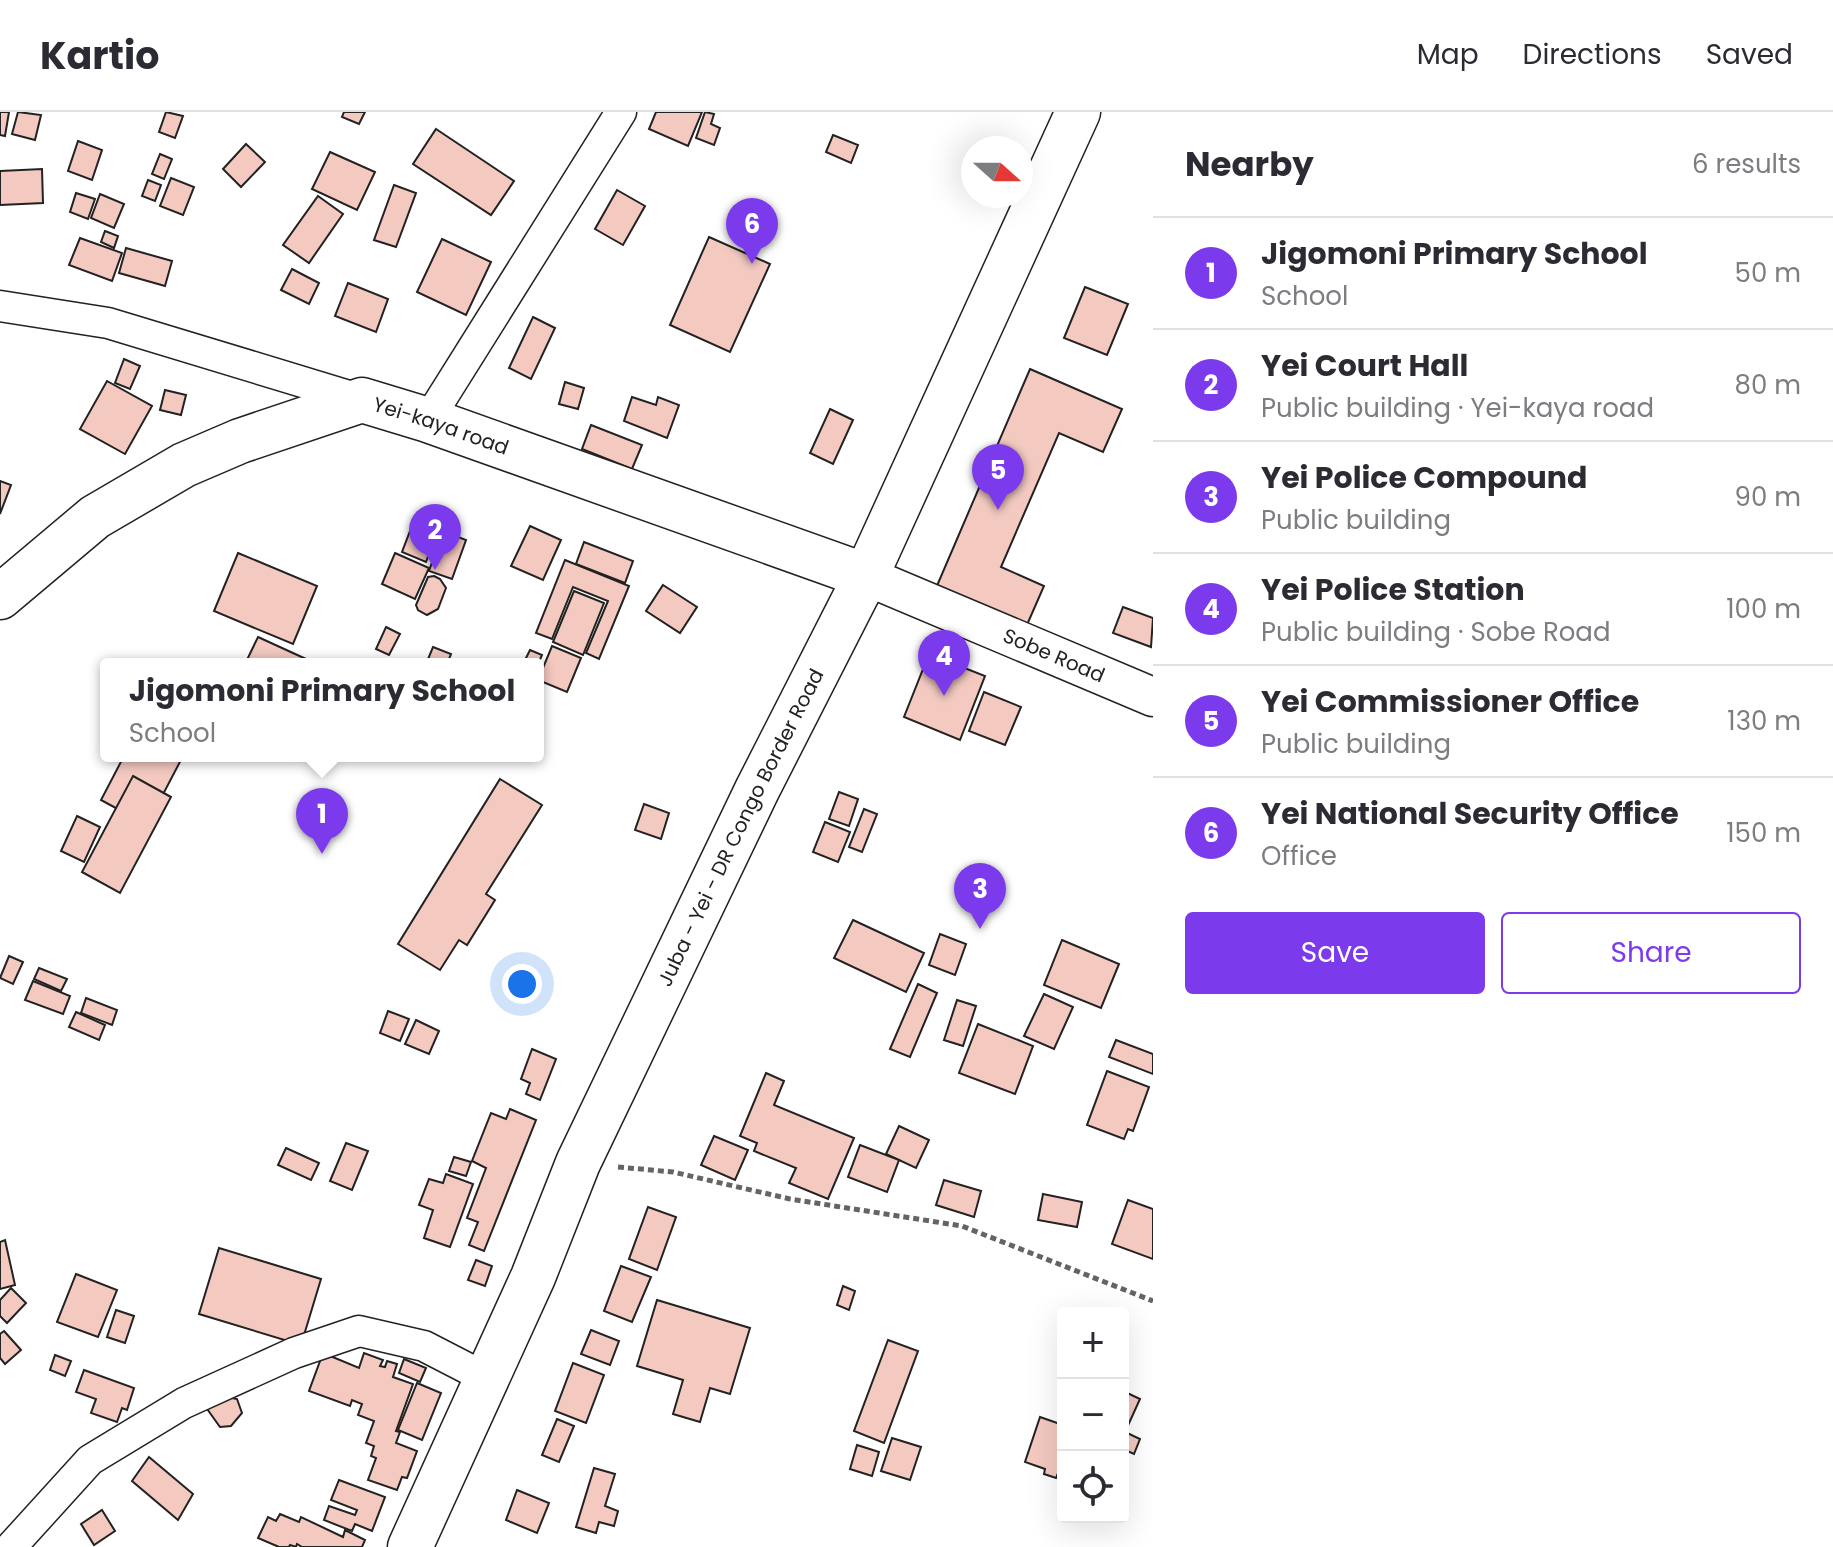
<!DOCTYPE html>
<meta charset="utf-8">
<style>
:root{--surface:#fff;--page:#f2f2f3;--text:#2b2b33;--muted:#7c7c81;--line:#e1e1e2;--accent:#7c3aed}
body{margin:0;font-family:Poppins,sans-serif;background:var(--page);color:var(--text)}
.controls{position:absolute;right:24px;bottom:24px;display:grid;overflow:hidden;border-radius:8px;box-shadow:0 8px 32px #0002}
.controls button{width:72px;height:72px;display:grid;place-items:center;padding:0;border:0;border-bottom:2px solid var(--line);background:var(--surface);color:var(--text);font:40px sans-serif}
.compass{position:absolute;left:961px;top:24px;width:72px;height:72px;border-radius:50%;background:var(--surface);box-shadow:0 8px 32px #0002;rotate:111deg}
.you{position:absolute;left:522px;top:872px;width:28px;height:28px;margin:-20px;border:6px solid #fff;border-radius:50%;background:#1a73e8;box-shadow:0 0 0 12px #1a73e833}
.badge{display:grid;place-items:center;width:52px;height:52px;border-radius:50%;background:var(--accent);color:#fff;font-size:26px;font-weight:700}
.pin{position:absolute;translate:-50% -66px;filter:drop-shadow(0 2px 4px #0008)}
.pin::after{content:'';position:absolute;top:42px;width:28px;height:24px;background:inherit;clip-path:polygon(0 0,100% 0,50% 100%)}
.popup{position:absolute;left:100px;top:546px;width:444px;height:104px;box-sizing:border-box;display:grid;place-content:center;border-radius:8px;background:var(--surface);filter:drop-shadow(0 2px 6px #0005);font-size:26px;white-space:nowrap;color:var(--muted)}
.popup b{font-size:30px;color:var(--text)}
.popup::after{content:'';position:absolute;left:50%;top:100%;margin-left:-16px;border:16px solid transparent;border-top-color:var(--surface)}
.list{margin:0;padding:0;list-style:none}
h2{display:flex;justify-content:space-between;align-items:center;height:104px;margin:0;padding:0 32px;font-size:34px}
h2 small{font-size:26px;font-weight:400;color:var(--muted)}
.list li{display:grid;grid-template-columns:52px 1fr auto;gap:24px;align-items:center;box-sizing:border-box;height:112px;padding:0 32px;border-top:2px solid var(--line)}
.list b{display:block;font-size:30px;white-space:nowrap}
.list p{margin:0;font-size:26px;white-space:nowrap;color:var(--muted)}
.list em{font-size:26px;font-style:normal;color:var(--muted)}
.actions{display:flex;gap:16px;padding:24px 32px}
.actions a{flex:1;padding:18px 0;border:2px solid var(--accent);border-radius:8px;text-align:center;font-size:28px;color:var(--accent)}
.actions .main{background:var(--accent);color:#fff}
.icon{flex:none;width:44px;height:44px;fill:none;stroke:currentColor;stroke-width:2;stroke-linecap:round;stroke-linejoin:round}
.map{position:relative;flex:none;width:1153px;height:1435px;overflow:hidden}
header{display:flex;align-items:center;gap:48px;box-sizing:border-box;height:112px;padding:0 40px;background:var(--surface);border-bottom:2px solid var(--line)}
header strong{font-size:38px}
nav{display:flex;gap:44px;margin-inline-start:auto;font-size:28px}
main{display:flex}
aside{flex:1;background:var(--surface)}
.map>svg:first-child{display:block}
.building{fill:#f3c9c0;stroke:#222;stroke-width:2}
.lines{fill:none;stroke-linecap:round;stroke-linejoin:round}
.minor-casing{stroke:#222;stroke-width:33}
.tertiary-casing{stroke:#222;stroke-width:41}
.primary-casing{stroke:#222;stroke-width:47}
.path{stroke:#646464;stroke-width:5;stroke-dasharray:6 4;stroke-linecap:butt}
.minor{stroke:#fff;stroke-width:30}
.tertiary{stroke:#fff;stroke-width:38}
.primary{stroke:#fff;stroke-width:44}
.labels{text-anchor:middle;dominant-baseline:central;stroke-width:6;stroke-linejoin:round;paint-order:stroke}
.street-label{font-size:20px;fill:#222;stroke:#fff}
</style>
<header>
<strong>Kartio</strong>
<nav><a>Map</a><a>Directions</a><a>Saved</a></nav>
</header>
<main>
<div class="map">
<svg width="1153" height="1435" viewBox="0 0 1153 1435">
<rect width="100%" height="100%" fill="#fff"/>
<!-- building -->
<g class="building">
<path d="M0,0H9L5,24L0,23Z"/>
<path d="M18,0L41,3L35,28L12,22Z"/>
<path d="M166,0L183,4L175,26L159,20Z"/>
<path d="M344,0H365L359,12L342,5Z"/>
<path d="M656,0H702L688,34L649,17Z"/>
<path d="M705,0L714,2L711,12L720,16L714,33L696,26Z"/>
<path d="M436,17L514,69L491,103L413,52Z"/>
<path d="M833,23L858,33L851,51L826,40Z"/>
<path d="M78,29L102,38L92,68L68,59Z"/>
<path d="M246,32L265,50L241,75L223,57Z"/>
<path d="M330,40L375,60L357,98L312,77Z"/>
<path d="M160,42L172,47L164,67L152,62Z"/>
<path d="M42,57L43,91L0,93V59Z"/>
<path d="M171,66L194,75L183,103L160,94Z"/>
<path d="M148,68L161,73L155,89L142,84Z"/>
<path d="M394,73L416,81L396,135L374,128Z"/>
<path d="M617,78L645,94L623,133L595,117Z"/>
<path d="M76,81L95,87L88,107L70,100Z"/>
<path d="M100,82L124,92L114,116L91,106Z"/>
<path d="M318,84L343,102L309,151L283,133Z"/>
<path d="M105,119L118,124L114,136L101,130Z"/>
<path d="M709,125L770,152L730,240L670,213Z"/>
<path d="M80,126L122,141L112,169L69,153Z"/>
<path d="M442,127L491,150L466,203L417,180Z"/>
<path d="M126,136L172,149L165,174L119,161Z"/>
<path d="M292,157L319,171L309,192L281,178Z"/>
<path d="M348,171L388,187L376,220L335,204Z"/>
<path d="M1085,175L1128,192L1107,243L1064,226Z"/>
<path d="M533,205L555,216L531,267L509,256Z"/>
<path d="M124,247L140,254L130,277L115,271Z"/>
<path d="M1030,257L1122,297L1103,340L1059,321L1001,455L1044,474L1023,522L933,483Z"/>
<path d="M107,269L152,294L125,342L80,317Z"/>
<path d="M565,270L584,276L578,297L559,292Z"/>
<path d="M165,278L186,283L181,303L160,298Z"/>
<path d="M632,285L656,293L658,285L679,293L667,326L624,309Z"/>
<path d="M830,297L853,308L833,352L810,341Z"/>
<path d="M591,313L642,333L632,357L582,337Z"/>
<path d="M0,369L11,373L0,402Z"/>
<path d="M415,406L439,416L426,450L402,440Z"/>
<path d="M530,414L561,428L543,468L511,454Z"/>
<path d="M443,419L466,428L452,467L429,459Z"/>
<path d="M584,430L633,449L625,471L576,452Z"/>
<path d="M238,441L317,474L293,532L214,499Z"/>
<path d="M395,441L429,456L415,487L382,472Z"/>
<path d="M565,448L629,474L599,547L586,541L608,489L573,475L552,527L536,521Z"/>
<path d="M434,464L440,467L446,476L438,497L427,503L418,498L416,493L428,465Z"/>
<path d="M663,473L697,495L680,521L646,499Z"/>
<path d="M574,479L604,491L583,543L553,530Z"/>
<path d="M1123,495L1153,506L1151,535L1113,521Z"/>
<path d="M386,515L400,522L389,543L376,537Z"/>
<path d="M258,525L317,552H245Z"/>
<path d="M552,534L581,546L567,580L538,568Z"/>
<path d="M433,535L451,542L447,552H426Z"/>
<path d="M530,538L542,543L538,552H523Z"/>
<path d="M929,542L985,564L960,628L904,605Z"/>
<path d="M984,580L1021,595L1005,633L969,619Z"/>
<path d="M124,644H183L147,713L101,688Z"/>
<path d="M133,664L171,685L120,781L82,760Z"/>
<path d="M500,667L542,693L486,782L495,788L467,833L459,828L440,858L398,832Z"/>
<path d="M839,680L858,687L849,714L829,707Z"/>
<path d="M644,692L669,701L661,727L635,718Z"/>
<path d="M864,697L877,702L862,740L849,735Z"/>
<path d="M77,704L100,715L84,750L61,739Z"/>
<path d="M825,710L850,720L838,750L813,740Z"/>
<path d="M853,808L924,841L906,880L834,846Z"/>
<path d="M940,822L966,832L955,863L929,853Z"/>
<path d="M1062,828L1119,852L1101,896L1044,873Z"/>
<path d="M9,844L23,850L13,872L0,866Z"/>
<path d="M39,856L67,867L61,879L34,867Z"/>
<path d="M33,869L70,884L63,902L25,888Z"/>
<path d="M918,872L937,881L910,945L890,937Z"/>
<path d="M1044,882L1073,895L1054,937L1024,924Z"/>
<path d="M86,886L117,898L112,913L81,901Z"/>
<path d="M957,888L976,894L963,934L944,928Z"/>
<path d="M388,899L409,907L400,929L380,921Z"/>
<path d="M76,900L105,913L99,928L69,915Z"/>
<path d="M416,908L439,919L429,942L405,932Z"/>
<path d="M978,912L1033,934L1015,982L959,961Z"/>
<path d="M1116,928L1153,942V962L1109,945Z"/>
<path d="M532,937L556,947L540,988L526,982L530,971L521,967Z"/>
<path d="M1107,959L1149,975L1133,1019L1128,1017L1124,1027L1087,1013Z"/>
<path d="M766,961L784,969L774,993L854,1026L828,1087L789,1071L796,1056L754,1039L757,1031L740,1024Z"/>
<path d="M510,997L536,1008L484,1139L469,1133L478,1110L467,1106L486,1056L472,1049L491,1001L506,1007Z"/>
<path d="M899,1014L929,1028L916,1056L886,1042Z"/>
<path d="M714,1024L748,1038L735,1068L701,1053Z"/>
<path d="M346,1031L368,1039L352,1078L330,1069Z"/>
<path d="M860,1033L899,1048L887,1080L848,1065Z"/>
<path d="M286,1036L319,1051L311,1068L278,1053Z"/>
<path d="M454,1045L471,1050L466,1064L449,1059Z"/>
<path d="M446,1062L473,1072L450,1135L424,1126L433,1098L419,1093L429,1067L443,1071Z"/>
<path d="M944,1068L981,1079L974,1105L936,1093Z"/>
<path d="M1043,1082L1082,1090L1077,1115L1038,1108Z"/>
<path d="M1128,1088L1153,1097V1147L1112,1132Z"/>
<path d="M648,1095L676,1105L657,1158L629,1147Z"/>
<path d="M5,1128L15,1173L0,1177V1130Z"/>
<path d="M219,1136L321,1167L301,1233L199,1202Z"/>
<path d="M476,1148L492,1154L485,1174L468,1168Z"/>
<path d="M621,1154L651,1165L632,1210L604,1199Z"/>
<path d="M76,1162L117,1178L98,1225L57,1210Z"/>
<path d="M843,1174L855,1179L849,1198L837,1193Z"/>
<path d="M11,1176L26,1191L7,1211L0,1204V1188Z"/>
<path d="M657,1188L750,1216L730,1282L710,1276L700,1310L673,1302L683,1268L637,1254Z"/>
<path d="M116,1198L134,1204L125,1231L107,1225Z"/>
<path d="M591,1218L619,1229L610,1253L581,1242Z"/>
<path d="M4,1219L21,1238L5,1252L0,1246V1222Z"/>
<path d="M888,1228L918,1239L884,1331L854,1319Z"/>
<path d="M323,1241L359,1256L364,1241L383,1248L380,1254L385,1255L387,1249L397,1252L393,1265L413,1272L396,1319L400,1320L396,1331L417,1339L407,1366L402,1365L397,1378L368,1368L376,1346L371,1344L374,1334L366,1331L374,1309L358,1303L362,1292L352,1288L350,1294L309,1279Z"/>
<path d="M55,1243L71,1249L65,1264L50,1258Z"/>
<path d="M404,1247L426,1256L420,1270L399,1261Z"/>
<path d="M573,1251L604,1263L586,1311L555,1299Z"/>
<path d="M84,1258L134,1276L127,1298L122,1296L117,1310L91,1301L96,1287L76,1280Z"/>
<path d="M417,1271L441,1281L422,1328L398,1318Z"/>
<path d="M1123,1279L1140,1287L1125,1320L1140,1327L1134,1342L1123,1337Z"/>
<path d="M222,1284L237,1287L242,1301L231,1314L220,1315L205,1294Z"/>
<path d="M1040,1305L1063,1313V1363L1058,1361L1056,1366L1044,1362L1045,1357L1025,1350Z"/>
<path d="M557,1307L574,1314L559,1350L542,1343Z"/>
<path d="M892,1326L921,1335L910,1368L881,1359Z"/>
<path d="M857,1333L879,1340L872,1364L850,1357Z"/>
<path d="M149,1345L193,1382L178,1408L132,1369Z"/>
<path d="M594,1356L615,1362L605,1394L618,1399L614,1414L599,1410L596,1421L576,1415Z"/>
<path d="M339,1368L385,1385L372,1419L355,1412L352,1419L324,1408L329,1394L355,1403L357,1398L331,1388Z"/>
<path d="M517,1378L549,1391L537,1421L506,1408Z"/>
<path d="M102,1398L115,1419L94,1433L81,1412Z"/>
<path d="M280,1402L299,1410L301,1405L343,1425L345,1418L365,1428L362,1435H302L297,1432L296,1435L290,1433L289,1435H279L258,1426L268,1405L276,1409Z"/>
</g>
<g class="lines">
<!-- minor casing -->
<g class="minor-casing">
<g id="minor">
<path d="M0,194L108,211L362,288"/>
<path d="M428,308L621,0"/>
<path d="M11,1435L90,1348L184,1291L294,1241L359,1219L424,1234L486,1266"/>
</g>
</g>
<!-- tertiary casing -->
<g class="tertiary-casing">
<g id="tertiary">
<path id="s1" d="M866,464L1153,585"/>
</g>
</g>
<!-- primary casing -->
<g class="primary-casing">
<g id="primary">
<path id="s2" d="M0,485L95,405L184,353L240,329L362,288L428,308L866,464"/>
<path id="s3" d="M410,1435L533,1165L578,1051L757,678L866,464L1078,0"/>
</g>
</g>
<!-- path -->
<path class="path" d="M618,1055L673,1060L790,1087L962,1114L1153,1189"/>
<!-- minor -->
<use href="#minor" class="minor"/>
<!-- tertiary -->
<use href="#tertiary" class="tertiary"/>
<!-- primary -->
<use href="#primary" class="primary"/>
</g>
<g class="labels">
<!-- street labels -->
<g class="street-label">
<text stroke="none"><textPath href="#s2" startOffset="500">Yei-kaya road</textPath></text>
<text stroke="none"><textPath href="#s1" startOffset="204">Sobe Road</textPath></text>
<text stroke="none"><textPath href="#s3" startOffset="792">Juba - Yei - DR Congo Border Road</textPath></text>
</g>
</g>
</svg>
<div class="controls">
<button>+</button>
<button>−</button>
<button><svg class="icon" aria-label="locate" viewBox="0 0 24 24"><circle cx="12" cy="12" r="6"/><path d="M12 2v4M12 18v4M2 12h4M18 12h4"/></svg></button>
</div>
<svg class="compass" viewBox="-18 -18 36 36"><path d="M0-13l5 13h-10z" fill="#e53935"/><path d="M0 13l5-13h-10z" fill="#7c7c81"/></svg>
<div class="you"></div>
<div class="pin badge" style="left:322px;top:742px">1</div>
<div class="popup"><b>Jigomoni Primary School</b>School</div>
<div class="pin badge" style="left:435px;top:458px">2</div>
<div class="pin badge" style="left:980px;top:817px">3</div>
<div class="pin badge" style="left:944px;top:584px">4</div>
<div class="pin badge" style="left:998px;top:398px">5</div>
<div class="pin badge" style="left:752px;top:152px">6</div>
</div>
<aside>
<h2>Nearby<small>6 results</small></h2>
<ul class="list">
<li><span class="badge">1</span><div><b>Jigomoni Primary School</b><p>School</p></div><em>50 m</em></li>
<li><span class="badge">2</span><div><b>Yei Court Hall</b><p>Public building · Yei-kaya road</p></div><em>80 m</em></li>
<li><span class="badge">3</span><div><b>Yei Police Compound</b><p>Public building</p></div><em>90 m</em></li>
<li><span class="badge">4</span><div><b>Yei Police Station</b><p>Public building · Sobe Road</p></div><em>100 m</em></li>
<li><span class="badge">5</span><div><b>Yei Commissioner Office</b><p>Public building</p></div><em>130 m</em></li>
<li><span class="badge">6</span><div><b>Yei National Security Office</b><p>Office</p></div><em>150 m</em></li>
</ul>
<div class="actions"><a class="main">Save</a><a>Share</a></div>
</aside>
</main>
